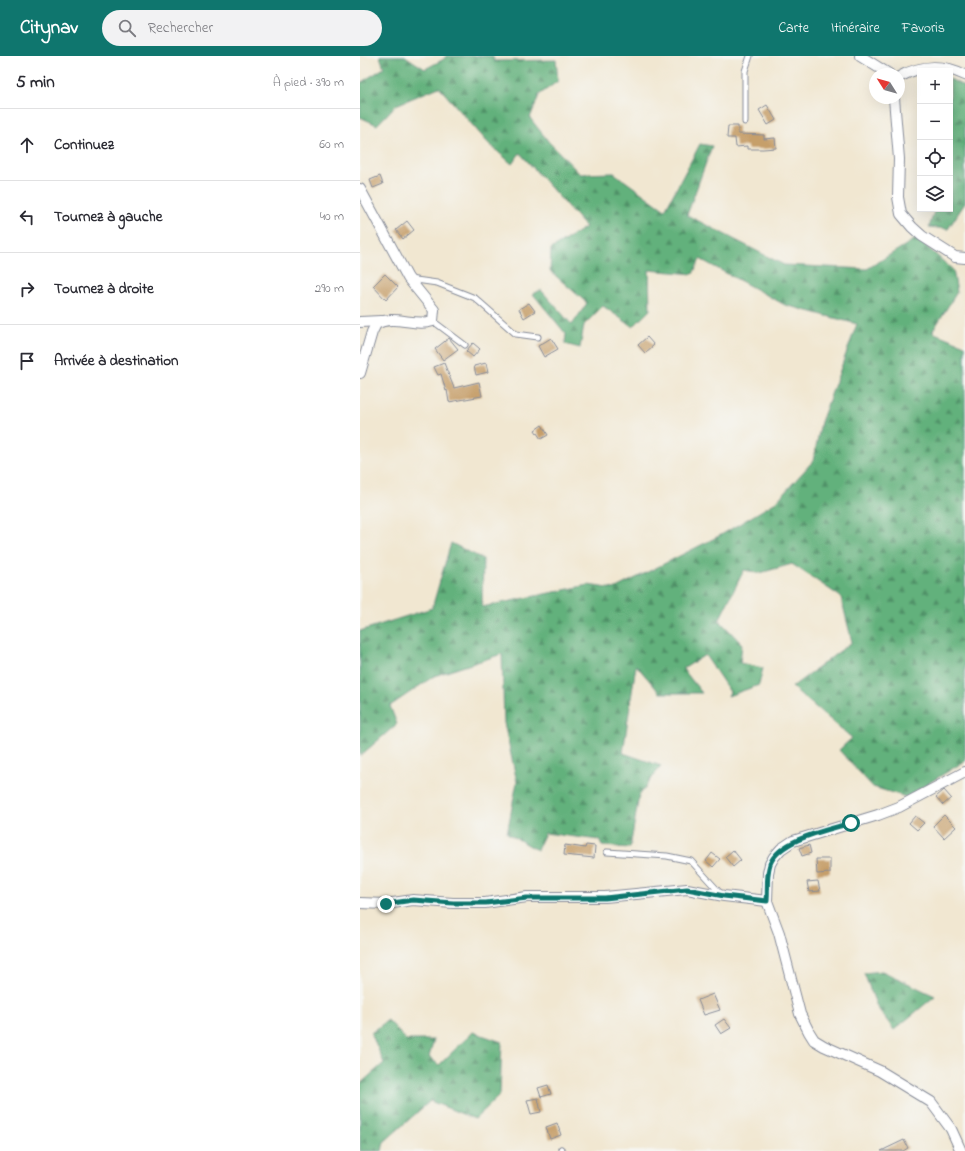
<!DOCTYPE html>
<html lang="fr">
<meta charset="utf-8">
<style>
:root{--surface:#fff;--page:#f2f2f3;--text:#2b2b33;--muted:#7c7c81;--line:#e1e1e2;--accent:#0f766e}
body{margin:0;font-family:"Indie Flower",sans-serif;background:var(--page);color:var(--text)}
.controls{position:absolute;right:12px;top:12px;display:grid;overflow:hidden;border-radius:0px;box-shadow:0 4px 16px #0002}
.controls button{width:36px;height:36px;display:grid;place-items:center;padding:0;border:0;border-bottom:1px solid var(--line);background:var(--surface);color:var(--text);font:20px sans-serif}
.compass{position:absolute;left:509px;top:12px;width:36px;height:36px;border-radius:50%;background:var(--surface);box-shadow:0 4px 16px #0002;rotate:307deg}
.stop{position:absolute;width:12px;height:12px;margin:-9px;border:3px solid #0f766e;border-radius:50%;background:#fff}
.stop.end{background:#0f766e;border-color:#fff;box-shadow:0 1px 4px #0008}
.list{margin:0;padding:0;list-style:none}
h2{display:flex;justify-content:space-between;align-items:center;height:52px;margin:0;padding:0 16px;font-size:17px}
h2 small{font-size:13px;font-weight:400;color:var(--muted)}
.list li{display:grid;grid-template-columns:26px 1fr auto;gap:12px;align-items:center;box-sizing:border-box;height:72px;padding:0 16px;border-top:1px solid var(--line)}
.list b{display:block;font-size:15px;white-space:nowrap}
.list em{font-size:13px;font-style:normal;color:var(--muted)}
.icon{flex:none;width:22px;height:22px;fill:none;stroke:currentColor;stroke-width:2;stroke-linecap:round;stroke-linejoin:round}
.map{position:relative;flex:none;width:605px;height:1095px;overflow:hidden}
header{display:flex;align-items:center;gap:24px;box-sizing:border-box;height:56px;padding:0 20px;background:var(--accent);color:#fff}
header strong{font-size:19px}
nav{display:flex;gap:22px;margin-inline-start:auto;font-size:14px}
.search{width:280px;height:36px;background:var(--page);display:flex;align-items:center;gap:10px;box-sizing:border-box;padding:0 14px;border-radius:22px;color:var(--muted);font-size:15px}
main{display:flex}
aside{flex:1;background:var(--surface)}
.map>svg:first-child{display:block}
.forest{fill:url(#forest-firs);stroke:#3e706c}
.building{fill:#c69f6a}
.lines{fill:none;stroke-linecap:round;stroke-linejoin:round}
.lane-casing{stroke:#868b98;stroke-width:7}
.street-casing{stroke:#868b98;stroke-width:12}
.lane{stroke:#fff;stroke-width:5}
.street{stroke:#fff;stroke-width:10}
.route{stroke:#0f766e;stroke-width:5}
</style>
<header>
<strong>Citynav</strong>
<div class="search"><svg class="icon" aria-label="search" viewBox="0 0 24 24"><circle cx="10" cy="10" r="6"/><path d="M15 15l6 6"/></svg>Rechercher</div>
<nav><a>Carte</a><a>Itinéraire</a><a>Favoris</a></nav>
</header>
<main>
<aside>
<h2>5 min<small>À pied · 390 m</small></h2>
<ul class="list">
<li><svg class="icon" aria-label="ahead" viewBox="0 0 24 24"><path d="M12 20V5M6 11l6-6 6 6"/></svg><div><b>Continuez</b></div><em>60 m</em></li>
<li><svg class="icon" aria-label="left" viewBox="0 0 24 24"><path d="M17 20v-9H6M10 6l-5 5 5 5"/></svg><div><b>Tournez à gauche</b></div><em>40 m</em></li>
<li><svg class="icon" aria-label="right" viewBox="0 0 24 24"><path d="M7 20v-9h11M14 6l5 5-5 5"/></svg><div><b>Tournez à droite</b></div><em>290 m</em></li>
<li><svg class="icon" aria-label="arrive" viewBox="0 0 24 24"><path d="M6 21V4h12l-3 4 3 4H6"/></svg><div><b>Arrivée à destination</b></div></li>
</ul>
</aside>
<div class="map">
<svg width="605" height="1095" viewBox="0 0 605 1095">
<defs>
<pattern id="forest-firs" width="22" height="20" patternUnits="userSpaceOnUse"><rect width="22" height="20" fill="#62b17b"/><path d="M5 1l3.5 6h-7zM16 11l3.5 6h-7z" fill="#509068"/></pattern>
</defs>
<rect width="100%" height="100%" fill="#f6f6f2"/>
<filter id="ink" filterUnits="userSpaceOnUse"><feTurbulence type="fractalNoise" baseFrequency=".025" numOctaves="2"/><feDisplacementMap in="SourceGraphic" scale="8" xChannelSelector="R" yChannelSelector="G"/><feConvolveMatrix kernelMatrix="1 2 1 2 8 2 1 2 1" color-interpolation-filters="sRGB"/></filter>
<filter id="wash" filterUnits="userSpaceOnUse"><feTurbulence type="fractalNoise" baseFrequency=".012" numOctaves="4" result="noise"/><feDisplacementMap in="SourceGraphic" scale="16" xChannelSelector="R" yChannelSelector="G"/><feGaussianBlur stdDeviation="0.9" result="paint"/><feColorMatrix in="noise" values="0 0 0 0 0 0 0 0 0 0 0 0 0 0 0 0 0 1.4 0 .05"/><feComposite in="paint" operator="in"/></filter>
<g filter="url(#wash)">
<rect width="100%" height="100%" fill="#f1e7d1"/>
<!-- forest -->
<g class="forest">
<path d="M20,0H45L65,13L84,3L86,0H133L134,5L196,4L198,25L179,39L170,62L188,85L220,118L254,117L305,154L340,88L352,90L327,159L424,209L507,213L557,182L593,214L597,236L572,276L605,289V705L546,741L513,731L479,694L492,682L432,631L492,586L481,541L432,508L400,517L384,514L359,564L382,588L380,607L403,612L399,629L368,640L370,636L345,599L323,613L342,637H300L276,609L263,697L301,710L279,740L270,792L242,790L239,784L185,777L177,794L147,777L157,726L144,667L142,598L74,620L30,650L37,668L0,700V575L72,552L91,487L123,503L122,551L228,529L254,533L361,479L416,446L453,405L461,366L497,268L425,249L340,203L333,218L289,214L290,254L273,271L243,250L224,269L220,292L205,288L206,278L173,238L181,234L212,269L227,247L190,215L191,193L226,171L207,150L160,97L152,108L129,88L79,31L36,49L17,69L0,61V27L24,12Z"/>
<path d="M590,23L605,31V147L588,173L569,171L575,153H590Z"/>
<path d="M522,915L575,940L534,974L517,951L504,917Z"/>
<path d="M28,964L46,984H74L69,1001L79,1009L113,976L142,986L140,1039L115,1063L70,1045L24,1086L22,1095H0V1028L24,1007L11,977Z"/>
</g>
<g id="blocks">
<!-- building -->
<g class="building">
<path d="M407,49L416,64L408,69L399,54Z"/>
<path d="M368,70H378V78L404,79V83L415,82L416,92L403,93H387V90L376,91L375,82H367Z"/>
<path d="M20,120L23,128L13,132L10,124Z"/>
<path d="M47,165L54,174L43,183L36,174Z"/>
<path d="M25,218L38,231L26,244L13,230Z"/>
<path d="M169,247L175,255L164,262L159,253Z"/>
<path d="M287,281L294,289L285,297L278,289Z"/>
<path d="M89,282L98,293L83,304L75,293Z"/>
<path d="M191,282L198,293L184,301L178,290Z"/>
<path d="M113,287L120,293L113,301L106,295Z"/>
<path d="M84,307L94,332L119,326L122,340L89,346L87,334L86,335L81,318L78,319L74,311Z"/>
<path d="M126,307L128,316L116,319L114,310Z"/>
<path d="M182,369L188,379L181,383L175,374Z"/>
<path d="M584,734L591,742L583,749L576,741Z"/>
<path d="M584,759L596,771L584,782L573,770Z"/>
<path d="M555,760L564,767L557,774L549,767Z"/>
<path d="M205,789L225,792L226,789L235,790L234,802L204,799Z"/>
<path d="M449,789L451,797L442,800L439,792Z"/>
<path d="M373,794L381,804L373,811L365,801Z"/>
<path d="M352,797L360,803L353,811L346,805Z"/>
<path d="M456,803H470V817L457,818Z"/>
<path d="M458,825L460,835L449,836L447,826Z"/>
<path d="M353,938L360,954L344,959L338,944Z"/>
<path d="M364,963L371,972L361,978L355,969Z"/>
<path d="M188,1029L191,1038L181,1041L178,1032Z"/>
<path d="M178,1042L181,1056L171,1058L167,1044Z"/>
<path d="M197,1067L201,1079L190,1083L186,1071Z"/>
<path d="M544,1084L548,1092L543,1095H521Z"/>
</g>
</g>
</g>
<g filter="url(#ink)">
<use href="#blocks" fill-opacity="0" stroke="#868b98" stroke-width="1"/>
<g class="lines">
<!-- lane casing -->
<g class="lane-casing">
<g id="lane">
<path d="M385,66V15L390,0"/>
<path d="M49,223L77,227L115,242L156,278L178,281"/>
<path d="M73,265L105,289"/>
<path d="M247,796L307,800L331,805L362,839"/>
<path d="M201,1093L203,1095"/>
</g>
</g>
<!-- street casing -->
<g class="street-casing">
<g id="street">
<path d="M500,0L529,18"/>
<path d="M539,21C560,9 583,8 605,19"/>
<path d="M534,42L539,103L538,141L541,158L552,171L562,180L595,201L605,202"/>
<path d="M0,133L48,222L74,254L73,265C54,271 34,258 16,268L12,276L0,317"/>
<path d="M0,266L21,265"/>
<path d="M0,847L26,848L53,844L93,847H125L167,841H245L327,833L364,840L407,845"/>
<path d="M601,1095L591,1073L571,1046L520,1015L464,990L454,984L449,976L440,958L419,877L407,845L408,817L410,808L414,801L421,793L433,785L518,759L539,751L605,716"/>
</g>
</g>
<!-- lane -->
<use href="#lane" class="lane"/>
<!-- street -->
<use href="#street" class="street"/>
</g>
</g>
<g class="lines" filter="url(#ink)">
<!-- route -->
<path class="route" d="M26,848L53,844L93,847H126L167,842H245L327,833L364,840L407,845C408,833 406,820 410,808C420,783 468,774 491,767"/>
</g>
</svg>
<div class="controls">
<button>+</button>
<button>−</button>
<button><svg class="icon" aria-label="locate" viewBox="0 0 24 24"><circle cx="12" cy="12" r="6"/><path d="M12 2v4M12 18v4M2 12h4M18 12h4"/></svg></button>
<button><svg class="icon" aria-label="layers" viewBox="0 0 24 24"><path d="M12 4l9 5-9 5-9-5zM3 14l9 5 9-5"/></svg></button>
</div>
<svg class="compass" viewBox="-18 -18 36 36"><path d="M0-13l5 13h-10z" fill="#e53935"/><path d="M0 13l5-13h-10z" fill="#7c7c81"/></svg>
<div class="stop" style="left:491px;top:767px"></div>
<div class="stop end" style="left:26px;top:848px"></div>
</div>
</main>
